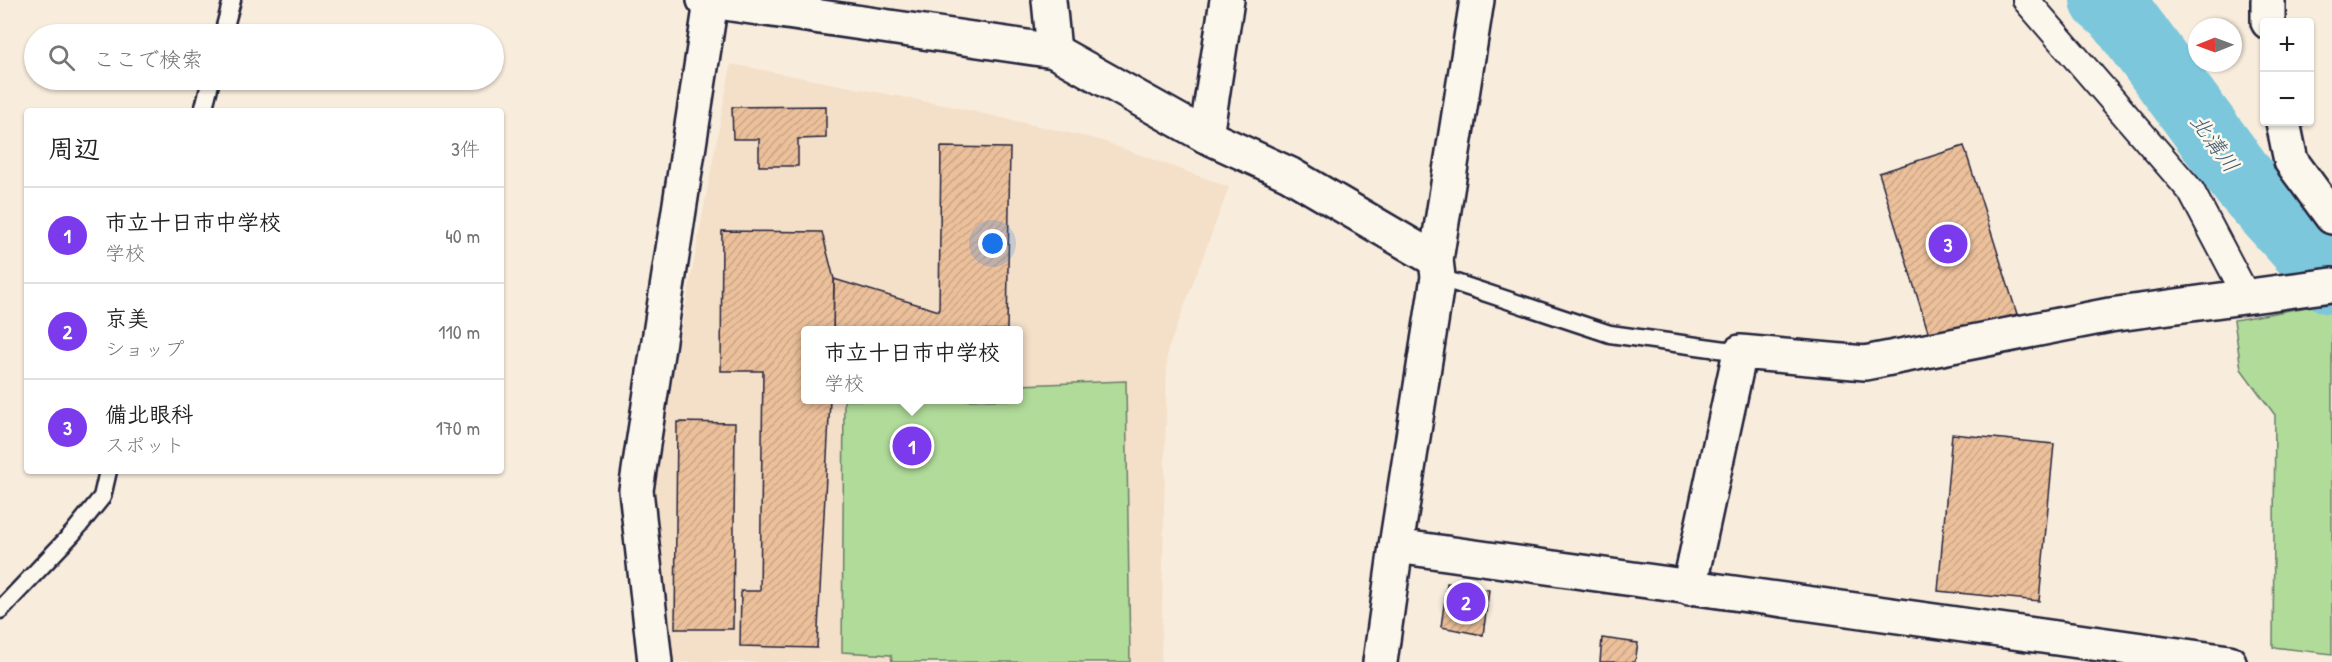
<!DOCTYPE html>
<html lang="ja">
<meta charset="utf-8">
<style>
:root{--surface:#fff;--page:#f2f2f2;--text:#222;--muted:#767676;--line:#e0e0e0;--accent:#7c3aed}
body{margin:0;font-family:"Patrick Hand","Klee One",sans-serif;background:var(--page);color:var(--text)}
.controls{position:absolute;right:18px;top:18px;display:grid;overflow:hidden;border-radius:6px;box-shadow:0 2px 4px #0004}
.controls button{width:54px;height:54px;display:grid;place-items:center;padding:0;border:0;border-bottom:2px solid var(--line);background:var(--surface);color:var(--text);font:30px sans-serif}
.compass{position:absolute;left:2188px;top:18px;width:54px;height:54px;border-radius:50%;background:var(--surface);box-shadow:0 2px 4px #0004;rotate:269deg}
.you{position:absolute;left:993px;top:244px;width:21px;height:21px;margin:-15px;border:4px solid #fff;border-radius:50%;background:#1a73e8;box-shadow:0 0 0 9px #1a73e833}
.badge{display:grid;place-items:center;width:39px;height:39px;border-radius:50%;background:var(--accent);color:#fff;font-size:20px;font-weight:700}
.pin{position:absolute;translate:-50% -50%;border:3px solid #fff;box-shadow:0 2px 6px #0006}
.popup{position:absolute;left:801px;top:326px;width:222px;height:78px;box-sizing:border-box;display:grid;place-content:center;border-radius:6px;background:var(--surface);filter:drop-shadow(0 2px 4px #0005);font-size:20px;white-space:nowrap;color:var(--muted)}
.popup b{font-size:22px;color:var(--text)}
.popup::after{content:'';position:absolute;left:50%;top:100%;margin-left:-12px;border:12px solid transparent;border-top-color:var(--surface)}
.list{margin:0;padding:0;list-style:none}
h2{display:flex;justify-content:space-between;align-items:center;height:78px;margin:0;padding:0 24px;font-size:26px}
h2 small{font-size:20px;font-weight:400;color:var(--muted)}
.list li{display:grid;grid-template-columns:39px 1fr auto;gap:18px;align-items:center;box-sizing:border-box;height:96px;padding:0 24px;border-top:2px solid var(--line)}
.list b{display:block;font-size:22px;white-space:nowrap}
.list p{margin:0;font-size:20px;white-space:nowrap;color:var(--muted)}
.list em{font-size:20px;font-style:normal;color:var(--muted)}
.icon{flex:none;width:33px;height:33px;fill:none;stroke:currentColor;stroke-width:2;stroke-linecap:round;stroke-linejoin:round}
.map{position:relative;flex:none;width:2332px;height:662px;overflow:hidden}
.search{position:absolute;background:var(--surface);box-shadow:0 2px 4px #0004;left:24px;top:24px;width:480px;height:66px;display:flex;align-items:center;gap:15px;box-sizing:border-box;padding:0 21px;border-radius:33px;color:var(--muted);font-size:22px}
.panel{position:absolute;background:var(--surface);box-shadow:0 2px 4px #0004;left:24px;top:108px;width:480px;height:366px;border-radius:6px}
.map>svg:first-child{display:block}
.built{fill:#f4dfc8;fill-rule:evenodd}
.green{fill:#b0db99;stroke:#697e6a;stroke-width:1.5}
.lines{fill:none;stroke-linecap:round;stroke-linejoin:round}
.river{stroke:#7cc7dc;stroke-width:68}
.building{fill:url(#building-hatch);stroke:#22223b;stroke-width:1.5}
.service-casing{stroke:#22223b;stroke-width:21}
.pedestrian-casing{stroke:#22223b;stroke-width:30}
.minor-casing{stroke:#22223b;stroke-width:38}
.tertiary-casing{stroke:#22223b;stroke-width:38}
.service{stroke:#fbf7ec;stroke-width:16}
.pedestrian{stroke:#fbf7ec;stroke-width:26}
.minor{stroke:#fbf7ec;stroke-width:33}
.tertiary{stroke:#fbf7ec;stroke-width:33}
.labels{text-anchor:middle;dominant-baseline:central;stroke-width:5;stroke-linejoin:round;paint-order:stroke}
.water-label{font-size:22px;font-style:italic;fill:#425c73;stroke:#fbf7ec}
</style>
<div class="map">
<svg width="2332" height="662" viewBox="0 0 2332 662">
<defs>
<pattern id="building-hatch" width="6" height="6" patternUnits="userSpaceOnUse" patternTransform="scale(1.5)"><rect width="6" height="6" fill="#ecc09b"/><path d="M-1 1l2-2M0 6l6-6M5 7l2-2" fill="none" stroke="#caa586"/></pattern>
</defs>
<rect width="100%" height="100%" fill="#f8ecdc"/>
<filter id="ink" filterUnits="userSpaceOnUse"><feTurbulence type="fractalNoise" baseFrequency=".0167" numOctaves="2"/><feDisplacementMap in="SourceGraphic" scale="12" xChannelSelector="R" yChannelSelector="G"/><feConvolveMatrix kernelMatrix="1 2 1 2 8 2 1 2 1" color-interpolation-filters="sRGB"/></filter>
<g filter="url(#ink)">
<!-- built -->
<path class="built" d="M731,64L954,107L1099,140L1229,187L1167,352L1161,662H656L642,539ZM806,330H1018V400H806Z"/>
<!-- green -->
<g class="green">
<path d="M2324,304L2332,314V654L2273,647L2275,415L2241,369L2234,320Z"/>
<path d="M1126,381L1130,662H892L891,655L842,652L844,400H1018L1019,385Z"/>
</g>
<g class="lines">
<!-- river -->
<path class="river" d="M2104,0L2121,15L2245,183L2332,280"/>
</g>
<!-- building -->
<g class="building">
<path d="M826,106V138L798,139V166H759V139H733L732,107Z"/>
<path d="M1964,146L2017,314L1931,341L1879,173Z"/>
<path d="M941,147L1010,148L1007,330H833L834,279L939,311Z"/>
<path d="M722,231L822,232L834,279L833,330H806V400H830L817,648L740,646L741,591H760L763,371H721Z"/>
<path d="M677,422L735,423L733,629H675Z"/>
<path d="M1952,434L2054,444L2039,601L1938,591Z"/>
<path d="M1447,583L1489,590L1483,635L1441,627Z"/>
<path d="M1602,638L1638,643L1635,662H1600Z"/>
</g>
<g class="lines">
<!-- service casing -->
<g class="service-casing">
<g id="service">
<path d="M223,34L232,0"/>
<path d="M203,111L211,80"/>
<path d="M1438,277L1610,334L1740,352"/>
<path d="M0,610L73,533L102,497L108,471"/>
</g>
</g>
<!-- pedestrian casing -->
<g class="pedestrian-casing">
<path id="pedestrian" d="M2026,0L2191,191L2247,297"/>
</g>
<!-- minor casing -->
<g class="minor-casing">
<g id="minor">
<path d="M704,0L1054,51L1206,136L1289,174L1436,260"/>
<path d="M1049,0L1054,51"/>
<path d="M2268,0V22"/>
<path d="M2283,122L2291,161L2332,217"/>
<path d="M1206,136L1227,0"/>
<path d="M1689,588L1740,352L1865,363L2110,315L2332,285"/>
<path d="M655,662L636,490L711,2"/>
<path d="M1380,662L1396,546"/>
</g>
</g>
<!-- tertiary casing -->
<g class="tertiary-casing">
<path id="tertiary" d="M1477,0L1436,260L1438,277L1396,546L2229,662"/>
</g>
<!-- service -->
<use href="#service" class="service"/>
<!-- pedestrian -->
<use href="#pedestrian" class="pedestrian"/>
<!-- minor -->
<use href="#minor" class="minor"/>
<!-- tertiary -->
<use href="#tertiary" class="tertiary"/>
</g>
</g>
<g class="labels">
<!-- water labels -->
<g class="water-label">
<text transform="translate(2215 143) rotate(54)">北溝川</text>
</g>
</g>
</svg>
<div class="controls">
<button>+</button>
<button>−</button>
</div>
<svg class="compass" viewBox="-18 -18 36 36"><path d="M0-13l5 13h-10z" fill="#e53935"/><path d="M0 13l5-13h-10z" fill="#767676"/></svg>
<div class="you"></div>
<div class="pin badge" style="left:912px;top:446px">1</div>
<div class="popup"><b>市立十日市中学校</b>学校</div>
<div class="pin badge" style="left:1466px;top:602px">2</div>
<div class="pin badge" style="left:1948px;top:244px">3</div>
<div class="search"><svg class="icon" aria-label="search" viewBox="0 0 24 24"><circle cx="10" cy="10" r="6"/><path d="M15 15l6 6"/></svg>ここで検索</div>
<section class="panel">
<h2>周辺<small>3件</small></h2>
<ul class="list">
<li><span class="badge">1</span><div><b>市立十日市中学校</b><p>学校</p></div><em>40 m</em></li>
<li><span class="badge">2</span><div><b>京美</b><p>ショップ</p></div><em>110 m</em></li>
<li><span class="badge">3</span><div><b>備北眼科</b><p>スポット</p></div><em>170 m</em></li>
</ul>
</section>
</div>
